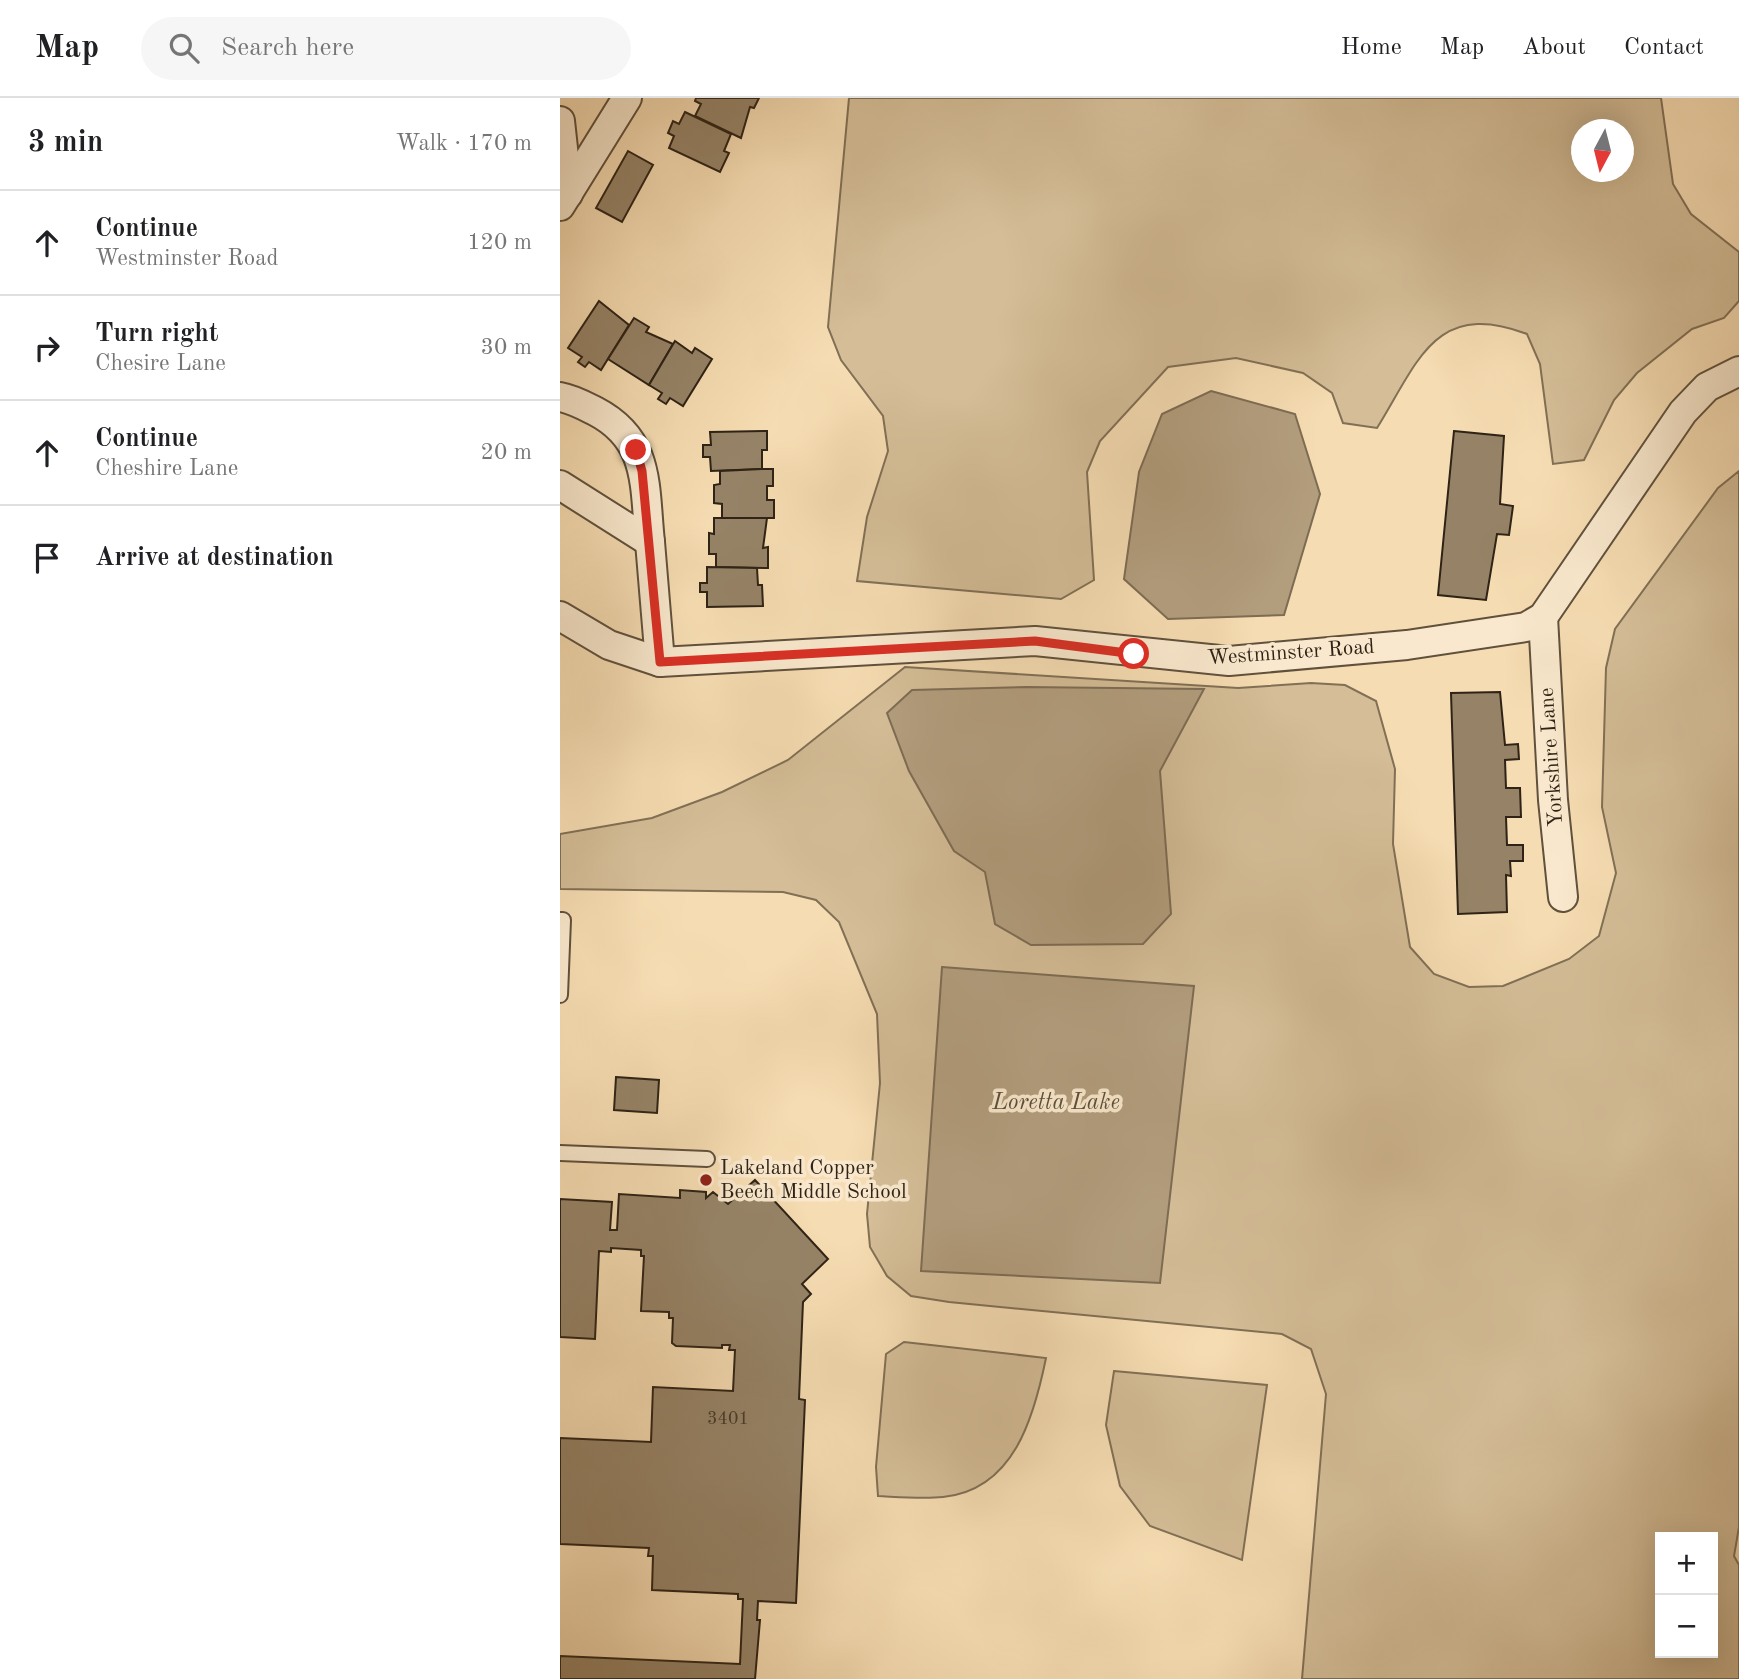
<!DOCTYPE html>
<meta charset="utf-8">
<style>
:root{--surface:#fff;--page:#f6f6f6;--text:#202124;--muted:#757577;--line:#e0e0e0}
body{margin:0;font-family:"Old Standard TT",serif;background:var(--page);color:var(--text)}
.controls{position:absolute;right:21px;bottom:21px;display:grid;overflow:hidden;border-radius:0px;box-shadow:0 7px 28px #0002}
.controls button{width:63px;height:63px;display:grid;place-items:center;padding:0;border:0;border-bottom:2px solid var(--line);background:var(--surface);color:var(--text);font:35px sans-serif}
.compass{position:absolute;left:1011px;top:21px;width:63px;height:63px;border-radius:50%;background:var(--surface);box-shadow:0 7px 28px #0002;rotate:187deg}
.stop{position:absolute;width:21px;height:21px;margin:-16px;border:5px solid #d93025;border-radius:50%;background:#fff}
.stop.end{background:#d93025;border-color:#fff;box-shadow:0 2px 7px #0008}
.list{margin:0;padding:0;list-style:none}
h2{display:flex;justify-content:space-between;align-items:center;height:91px;margin:0;padding:0 28px;font-size:30px}
h2 small{font-size:23px;font-weight:400;color:var(--muted)}
.list li{display:grid;grid-template-columns:46px 1fr auto;gap:21px;align-items:center;box-sizing:border-box;height:105px;padding:0 28px;border-top:2px solid var(--line)}
.list b{display:block;font-size:26px;white-space:nowrap}
.list p{margin:0;font-size:23px;white-space:nowrap;color:var(--muted)}
.list em{font-size:23px;font-style:normal;color:var(--muted)}
.icon{flex:none;width:38px;height:38px;fill:none;stroke:currentColor;stroke-width:2;stroke-linecap:round;stroke-linejoin:round}
.map{position:relative;flex:none;width:1179px;height:1581px;overflow:hidden}
header{display:flex;align-items:center;gap:42px;box-sizing:border-box;height:98px;padding:0 35px;background:var(--surface);border-bottom:2px solid var(--line)}
header strong{font-size:33px}
nav{display:flex;gap:38px;margin-inline-start:auto;font-size:24px}
.search{width:490px;height:63px;background:var(--page);display:flex;align-items:center;gap:18px;box-sizing:border-box;padding:0 24px;border-radius:38px;color:var(--muted);font-size:26px}
main{display:flex}
aside{flex:1;background:var(--surface)}
.map>svg:first-child{display:block}
.green{fill:#d4bd97;stroke:#817056;stroke-width:2;fill-rule:evenodd}
.water{fill:#b29d7d;stroke:#7d6c54;stroke-width:2}
.building{fill:#968367;stroke:#2e2316;stroke-width:2}
.lines{fill:none;stroke-linecap:round;stroke-linejoin:round}
.service-casing{stroke:#60513d;stroke-width:18}
.minor-casing{stroke:#60513d;stroke-width:32}
.service{stroke:#f9e8cd;stroke-width:14}
.minor{stroke:#f9e8cd;stroke-width:28}
.route{stroke:#d93025;stroke-width:9}
.poi-dot{fill:#8f2418;stroke:#f9e8cd;stroke-width:2.5}
.labels{text-anchor:middle;dominant-baseline:central;stroke-width:7;stroke-linejoin:round;paint-order:stroke}
.number-label{font-size:18px;fill:#483b2a}
.street-label{font-size:21px;fill:#2e2316;stroke:#f9e8cd}
.poi-label{font-size:21px;fill:#2e2316;stroke:#f9e8cd;text-anchor:start}
.water-label{font-size:23px;font-style:italic;fill:#5c4e3a;stroke:#f9e8cd}
</style>
<header>
<strong>Map</strong>
<div class="search"><svg class="icon" aria-label="search" viewBox="0 0 24 24"><circle cx="10" cy="10" r="6"/><path d="M15 15l6 6"/></svg>Search here</div>
<nav><a>Home</a><a>Map</a><a>About</a><a>Contact</a></nav>
</header>
<main>
<aside>
<h2>3 min<small>Walk · 170 m</small></h2>
<ul class="list">
<li><svg class="icon" aria-label="ahead" viewBox="0 0 24 24"><path d="M12 20V5M6 11l6-6 6 6"/></svg><div><b>Continue</b><p>Westminster Road</p></div><em>120 m</em></li>
<li><svg class="icon" aria-label="right" viewBox="0 0 24 24"><path d="M7 20v-9h11M14 6l5 5-5 5"/></svg><div><b>Turn right</b><p>Chesire Lane</p></div><em>30 m</em></li>
<li><svg class="icon" aria-label="ahead" viewBox="0 0 24 24"><path d="M12 20V5M6 11l6-6 6 6"/></svg><div><b>Continue</b><p>Cheshire Lane</p></div><em>20 m</em></li>
<li><svg class="icon" aria-label="arrive" viewBox="0 0 24 24"><path d="M6 21V4h12l-3 4 3 4H6"/></svg><div><b>Arrive at destination</b></div></li>
</ul>
</aside>
<div class="map">
<svg width="1179" height="1581" viewBox="0 0 1179 1581">
<rect width="100%" height="100%" fill="#f6dcb2"/>
<filter id="stains"><feTurbulence type="fractalNoise" baseFrequency=".00286" numOctaves="4"/><feColorMatrix values="0 0 0 0 .2 0 0 0 0 .09 0 0 0 0 .02 0 0 0 .5 -.17"/></filter>
<radialGradient id="worn" r=".72"><stop offset=".6" stop-color="#630" stop-opacity="0"/><stop offset="1" stop-color="#630" stop-opacity=".3"/></radialGradient>
<!-- green -->
<g class="green">
<path d="M289,0H1101L1113,86L1131,116L1179,154V203L1164,220L1132,231L1077,275L1054,302L1024,362L993,366L980,266L967,236C875,201 858,264 817,330L783,325L772,295L743,275L676,260L608,269L540,343L527,374L534,482L501,501L297,483L307,419L328,353L323,318L281,262L268,229ZM1021,32H1064V74H1021Z"/>
<path d="M1179,373V1429L1174,1458L1179,1467V1581H742L766,1296L751,1251L722,1236L389,1204L351,1198L327,1178L310,1149L307,1116L320,985L317,916L279,824L256,802L223,794L0,791V736L92,720L162,694L228,662L345,569L678,590L751,585L785,587L816,603L835,671L833,746L850,849L874,876L909,889L943,888L1009,861L1039,838L1056,775L1042,709L1046,570L1055,531L1158,390ZM1100,1439H1153V1555H1100Z"/>
<path d="M344,1244L486,1260C474,1319 454,1392 383,1399C362,1401 339,1399 318,1398L316,1369L326,1256Z"/>
<path d="M554,1273L707,1287L682,1462L590,1428L560,1388L546,1327Z"/>
</g>
<!-- water -->
<g class="water">
<path d="M651,293L735,316L760,396L724,517L608,521L564,481L579,374L602,316Z"/>
<path d="M466,589L644,591L600,673L611,816L583,846L471,847L435,826L425,774L394,753L349,673L327,615L352,592Z"/>
<path d="M382,869L634,888L600,1185L361,1173Z"/>
</g>
<!-- building -->
<g class="building">
<path d="M136,0H199L194,10L190,9L181,40L135,18L141,6L135,3Z"/>
<path d="M125,14L171,36L164,53L169,55L160,74L109,50L114,38L108,35L113,23L119,26Z"/>
<path d="M68,53L93,67L62,124L36,110Z"/>
<path d="M39,203L69,227L41,272L29,264L25,269L18,264L22,259L8,250Z"/>
<path d="M74,220L89,229L86,234L113,246L89,287L48,261Z"/>
<path d="M115,243L132,255L135,250L152,261L123,308L110,300L106,306L98,301L102,295L89,287Z"/>
<path d="M207,333V352H202V371L151,373L150,359H143V347H151L150,334Z"/>
<path d="M894,333L944,338L940,406L953,408L949,437L937,436L926,502L878,497Z"/>
<path d="M202,371H213V388H207V402H214V420H162V406L154,405V387L160,386V373Z"/>
<path d="M154,420H207L203,450L208,449V470L156,469V456H149V435L154,436Z"/>
<path d="M147,469L197,470L198,487H202L203,508L147,509V494H140V485H147Z"/>
<path d="M940,594L945,647L958,646L959,661L945,662L946,690H960L961,719H946L947,747H963V763H950L951,778L946,777L947,814L898,816L891,595Z"/>
<path d="M56,979L99,982L97,1015L54,1012Z"/>
<path d="M195,1082L268,1161L242,1186L251,1196L243,1204L239,1301L245,1302L236,1505L198,1503L197,1522H200L195,1581H0V1558L180,1566L183,1501H178V1496L92,1492L93,1458H88L89,1450L0,1446V1340L91,1344L93,1289L173,1293L175,1252H169L170,1247H162V1250L116,1248L112,1245L113,1220H109V1214L81,1213L84,1158H81V1152L51,1150V1154L39,1153L35,1241L0,1239V1101L52,1104L50,1132H57L59,1096L120,1100V1092L146,1094V1100L153,1094L168,1106Z"/>
</g>
<g class="lines">
<!-- service casing -->
<g class="service-casing">
<g id="service">
<path d="M0,822H3L0,897"/>
<path d="M0,1055L147,1061"/>
</g>
</g>
<!-- minor casing -->
<g class="minor-casing">
<g id="minor">
<path d="M0,23L8,96"/>
<path d="M0,108L67,0"/>
<path d="M0,299C12,301 23,307 35,313C91,342 84,389 90,444L0,387"/>
<path d="M90,444L100,564"/>
<path d="M0,518L49,547L100,564L475,543L669,563L847,547L966,529L983,519L1123,314L1147,289L1179,273"/>
<path d="M983,519L993,702L1003,799"/>
</g>
</g>
<!-- service -->
<use href="#service" class="service"/>
<!-- minor -->
<use href="#minor" class="minor"/>
</g>
<g class="lines">
<!-- route -->
<path class="route" d="M76,352L82,373L100,564L475,543L574,556"/>
</g>
<!-- markers -->
<circle class="poi-dot" cx="146" cy="1082" r="7"/>
<g class="labels">
<!-- number labels -->
<g class="number-label">
<text x="168" y="1321">3401</text>
</g>
<!-- street labels -->
<g class="street-label">
<text transform="translate(731 555) rotate(-4)">Westminster Road</text>
<text transform="translate(992 659) rotate(-94)">Yorkshire Lane</text>
</g>
<!-- poi labels -->
<g class="poi-label">
<text x="160" y="1070">Lakeland Copper<tspan x="160" dy="24">Beech Middle School</tspan></text>
</g>
<!-- water labels -->
<g class="water-label">
<text x="496" y="1004">Loretta Lake</text>
</g>
</g>
<rect width="100%" height="100%" filter="url(#stains)"/>
<rect width="100%" height="100%" fill="url(#worn)"/>
</svg>
<div class="controls">
<button>+</button>
<button>−</button>
</div>
<svg class="compass" viewBox="-18 -18 36 36"><path d="M0-13l5 13h-10z" fill="#e53935"/><path d="M0 13l5-13h-10z" fill="#757577"/></svg>
<div class="stop" style="left:574px;top:556px"></div>
<div class="stop end" style="left:76px;top:352px"></div>
</div>
</main>
